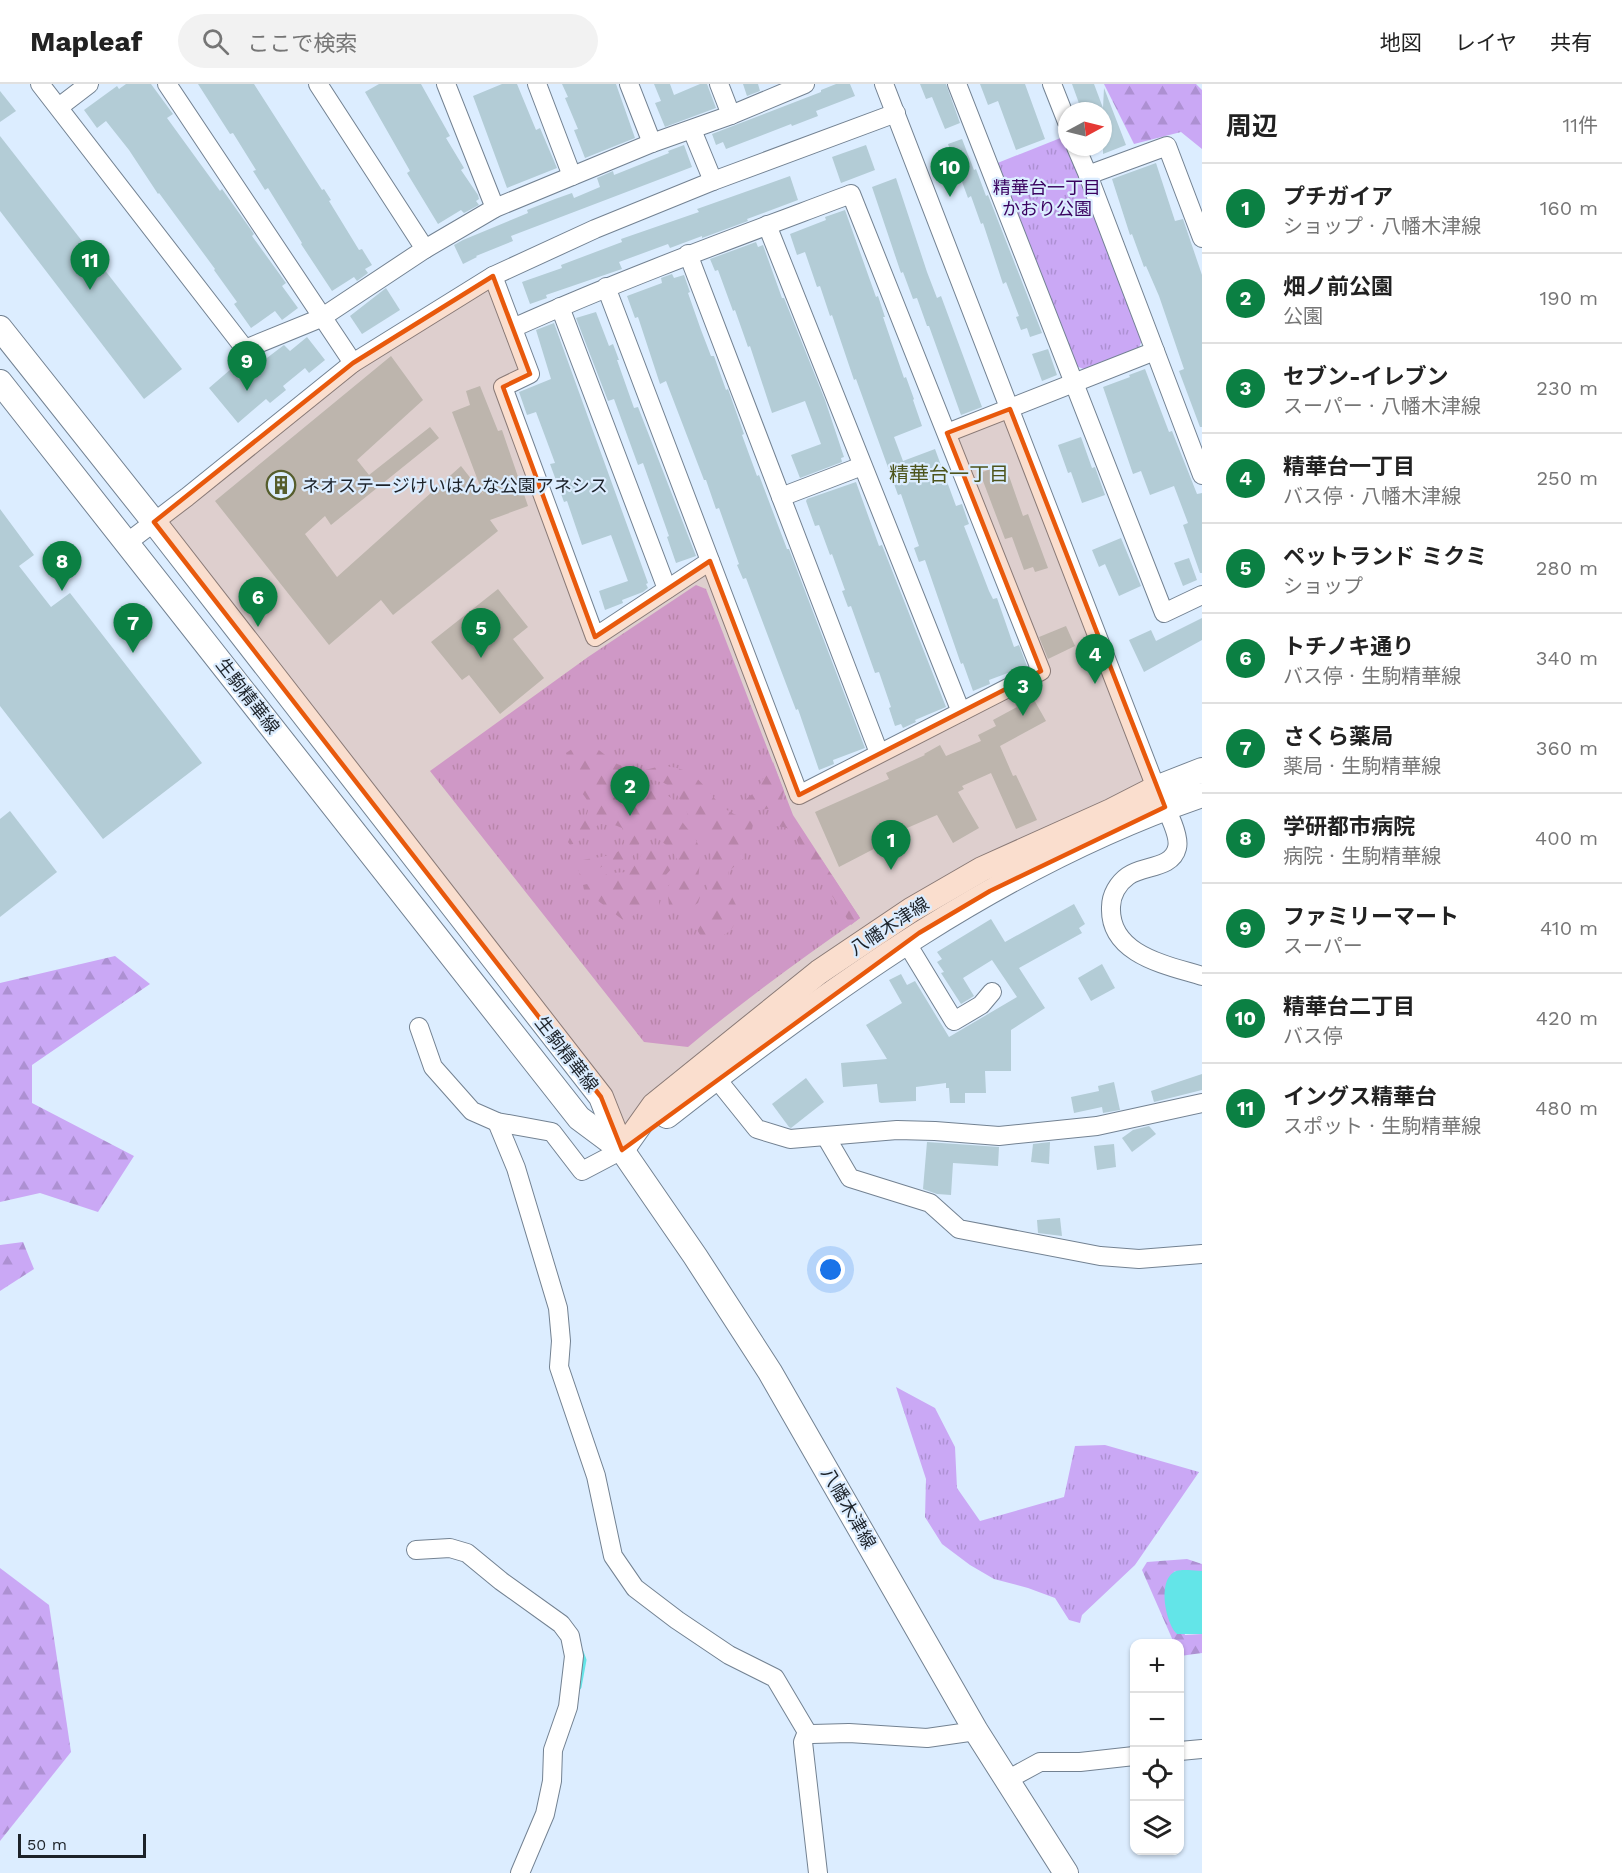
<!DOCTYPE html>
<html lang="ja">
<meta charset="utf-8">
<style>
:root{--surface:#fff;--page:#f2f2f2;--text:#222;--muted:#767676;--line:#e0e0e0;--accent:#0b8043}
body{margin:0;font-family:"Work Sans","Noto Sans JP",sans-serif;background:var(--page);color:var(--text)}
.controls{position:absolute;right:18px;bottom:18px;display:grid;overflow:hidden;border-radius:12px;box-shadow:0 2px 4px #0004}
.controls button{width:54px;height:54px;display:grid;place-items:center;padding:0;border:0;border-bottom:2px solid var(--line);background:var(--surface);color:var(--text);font:30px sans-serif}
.compass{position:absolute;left:1058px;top:18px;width:54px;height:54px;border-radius:50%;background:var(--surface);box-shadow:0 2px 4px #0004;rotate:83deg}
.scale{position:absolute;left:18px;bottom:15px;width:128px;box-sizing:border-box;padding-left:6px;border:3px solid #1c2229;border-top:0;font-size:16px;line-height:21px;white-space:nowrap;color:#1c2229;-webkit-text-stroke:4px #dcedff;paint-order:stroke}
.you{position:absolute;left:831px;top:1186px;width:21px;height:21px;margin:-15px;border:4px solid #fff;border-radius:50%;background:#1a73e8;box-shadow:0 0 0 9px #1a73e833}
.badge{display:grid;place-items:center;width:39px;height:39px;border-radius:50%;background:var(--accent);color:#fff;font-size:20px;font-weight:700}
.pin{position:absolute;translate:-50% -50px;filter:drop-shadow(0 2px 3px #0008)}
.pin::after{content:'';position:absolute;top:32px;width:21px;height:18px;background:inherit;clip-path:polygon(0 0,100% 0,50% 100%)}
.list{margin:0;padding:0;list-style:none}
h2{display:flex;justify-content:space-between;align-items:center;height:78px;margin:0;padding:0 24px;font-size:26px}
h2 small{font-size:20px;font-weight:400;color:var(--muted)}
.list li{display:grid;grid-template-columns:39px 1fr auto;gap:18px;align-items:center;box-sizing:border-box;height:90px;padding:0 24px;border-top:2px solid var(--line)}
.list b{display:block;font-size:22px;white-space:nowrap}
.list p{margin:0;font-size:20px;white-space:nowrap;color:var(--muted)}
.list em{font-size:20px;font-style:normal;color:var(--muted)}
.icon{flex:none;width:33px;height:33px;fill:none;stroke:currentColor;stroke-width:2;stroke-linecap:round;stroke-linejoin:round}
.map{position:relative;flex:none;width:1202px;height:1789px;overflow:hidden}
header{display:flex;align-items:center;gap:36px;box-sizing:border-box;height:84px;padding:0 30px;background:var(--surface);border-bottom:2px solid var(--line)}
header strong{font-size:28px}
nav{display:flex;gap:33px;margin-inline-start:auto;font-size:21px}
.search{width:420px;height:54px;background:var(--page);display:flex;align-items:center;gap:15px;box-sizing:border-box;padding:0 21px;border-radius:33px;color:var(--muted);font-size:22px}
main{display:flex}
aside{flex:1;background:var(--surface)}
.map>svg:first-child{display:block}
.grass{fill:url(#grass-tufts)}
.forest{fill:url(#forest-firs)}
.water{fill:#63e5e8}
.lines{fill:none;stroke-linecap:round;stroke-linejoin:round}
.stream{stroke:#63e5e8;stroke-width:5}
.building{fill:#b3ccd6}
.minor-casing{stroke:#738292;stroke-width:20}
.major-casing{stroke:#738292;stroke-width:26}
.minor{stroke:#fff;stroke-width:18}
.major{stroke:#fff;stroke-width:24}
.marked{fill:#e8590c;fill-opacity:0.2;stroke:#e8590c;stroke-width:4.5;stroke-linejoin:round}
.labels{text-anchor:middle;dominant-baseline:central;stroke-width:4.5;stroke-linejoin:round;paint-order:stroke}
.park-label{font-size:18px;fill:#3a0260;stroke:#dcedff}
.poi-label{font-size:18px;fill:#1c2229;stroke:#dcedff;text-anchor:start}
.street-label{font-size:18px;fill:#1c2229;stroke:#dcedff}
.neighbourhood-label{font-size:20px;fill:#4c541b;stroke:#dcedff}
</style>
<header>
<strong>Mapleaf</strong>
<div class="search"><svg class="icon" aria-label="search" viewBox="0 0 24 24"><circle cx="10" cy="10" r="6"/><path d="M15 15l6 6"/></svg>ここで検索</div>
<nav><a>地図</a><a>レイヤ</a><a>共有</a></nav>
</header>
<main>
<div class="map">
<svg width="1202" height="1789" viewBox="0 0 1202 1789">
<defs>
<pattern id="grass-tufts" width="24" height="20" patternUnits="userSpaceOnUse" patternTransform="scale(1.5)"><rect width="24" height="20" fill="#caa8f5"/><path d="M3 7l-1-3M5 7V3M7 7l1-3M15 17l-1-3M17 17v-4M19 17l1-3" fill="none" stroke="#ad90d2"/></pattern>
<pattern id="forest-firs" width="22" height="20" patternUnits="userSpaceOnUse" patternTransform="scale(1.5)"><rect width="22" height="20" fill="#caa8f5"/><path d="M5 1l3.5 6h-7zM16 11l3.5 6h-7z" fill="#ad90d2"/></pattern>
</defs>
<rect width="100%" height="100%" fill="#dcedff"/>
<!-- grass -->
<g class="grass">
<path d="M1063,53L1142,256L1138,266L1086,286L1076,282L995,80Z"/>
<path d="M696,501L706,505L793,731L860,834C801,875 743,917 688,963L644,958L430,687L588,573Z"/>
<path d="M896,1303L935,1324L955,1363L957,1404L980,1437L1064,1413L1075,1362L1105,1361L1199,1388L1135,1481L1082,1531L1080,1539L1069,1536L1055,1514L1028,1504L994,1495L970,1481L942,1460L925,1433L926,1395Z"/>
</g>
<!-- forest -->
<g class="forest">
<path d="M1104,0H1196L1202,6V65L1181,48L1134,60Z"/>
<path d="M591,660L617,680L634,686L637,698L642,702L659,705L671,714L683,739L695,754L701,767L698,796L700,813L698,819L690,824L682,825L669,821L667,804C671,798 678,791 679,784C680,773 662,754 652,753C648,753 645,754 642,755L630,777L624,780H606L588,791L582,792L578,788L580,777C598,771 634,776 622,744C591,729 593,755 570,761L568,758C572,747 583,741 587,730C593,712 577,709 573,697C570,688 569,678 566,669L578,661Z"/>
<path d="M773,678L784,707L779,723L760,726L744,722V717L756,707Z"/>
<path d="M661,682C703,684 700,705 727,726C735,732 746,733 753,739C753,750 743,758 744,774L728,788L730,809L738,825V835L730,847L711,859L707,860C700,852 695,844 694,833L705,824L708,816L707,798L711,775L709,763L687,729L674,705L664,699L646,694L642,690L645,686Z"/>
<path d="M777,731L794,734L860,834L851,841L798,759L794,748C783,739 772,746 764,736L765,734Z"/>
<path d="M650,760C659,762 670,776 672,784L660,798L659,822L650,824L623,836L584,806L583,801L596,798L608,789L629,788C638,779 641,768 650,760Z"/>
<path d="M115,872L150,900L32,981V1019L134,1072L98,1128L40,1109L0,1118V899Z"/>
<path d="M23,1158L34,1185L0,1207V1161Z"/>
<path d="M1187,1475L1202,1480V1487H1175L1168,1496L1185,1551L1202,1550V1569L1180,1572V1560L1174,1559L1142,1486L1147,1478Z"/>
<path d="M0,1484L49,1521L71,1668L0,1757Z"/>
</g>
<!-- water -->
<path class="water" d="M1188,1486L1202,1487V1550H1177C1166,1540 1157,1498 1174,1488C1177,1486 1184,1486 1188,1486Z"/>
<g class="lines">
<!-- stream -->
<path class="stream" d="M579,1603L584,1576L581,1568"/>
</g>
<!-- building -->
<g class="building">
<path d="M126,0H151L173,30L167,34L220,107L222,105L254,150L252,152L286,199L282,202L298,224L282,236L275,227L251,244L234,220L237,218L214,186L215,185L159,109L158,110L129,66L106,37L97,44L84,26L117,2L119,5Z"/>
<path d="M198,0H254L322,106L324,105L331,116L329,117L359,166L362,165L372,181L365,185L368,189L357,197L354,193L332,207L301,160L302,159L268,104L265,106L253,87L256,86L233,49L230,50Z"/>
<path d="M379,0H421L450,52L446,54L464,84L461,86L478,111L479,115L476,117L479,121L464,129L461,126L438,140L407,89L410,87L365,8Z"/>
<path d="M502,0H517L536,46L540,44L557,84L507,104L473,12Z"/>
<path d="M562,0H616L635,54L585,74L574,46L578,45L565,14L568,13Z"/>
<path d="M654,0H670L674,11L700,0H707L716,24L665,43L655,19L661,17Z"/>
<path d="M743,0H758L760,7L747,12Z"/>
<path d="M836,0H850L855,12L816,27L818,32L792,42L791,40L726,65L723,58L716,61L712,50L821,8V6Z"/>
<path d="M920,0H946L960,39L945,45L932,13L926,15Z"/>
<path d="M980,0H1025L1045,55L1016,66L998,17L988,21Z"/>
<path d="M1072,0H1094L1103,24L1104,4L1126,61L1103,70V27H1089L1087,19L1080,22Z"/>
<path d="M0,7L16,27L0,38Z"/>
<path d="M0,52L182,285L144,315L0,127Z"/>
<path d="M962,55L974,86L976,85L986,112L988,111L1042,249L1030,253L1027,244L1021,246L1016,233L1019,232L1006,198L1003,200L983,139L981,140L971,112L968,114L948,60Z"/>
<path d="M684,61L692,83L511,152L513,157L476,172L477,173L463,180L454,161L463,156L528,129L527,126L555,115L572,109L574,114L600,103L597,94L613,87L614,91L669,69L668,67Z"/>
<path d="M866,61L875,86L841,99L832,73Z"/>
<path d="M1156,79L1175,137L1183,135L1202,191V343H1200L1179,287L1184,285L1159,212L1146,182L1144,183L1132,150L1130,151L1112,95Z"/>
<path d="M790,92L798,116L747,135L748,137L702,154V152L670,164L668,160L619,178L622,185L546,211L547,214L530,220L522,198L562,184L561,181L622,158L621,155L699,128L697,125Z"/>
<path d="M896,94L927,188L937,214L941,212L982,323L961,331L929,242H927L917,214L913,215L903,188L901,189L872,103Z"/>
<path d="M845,126L876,213L878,212L885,233H883L904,294L906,293L914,315L913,316L922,342L894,353L903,377L935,365L956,422L962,420L969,440L964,442L989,507L993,515L997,514L1014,563L1019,561L1027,582L989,596L990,600L973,607L963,579L961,580L925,476L919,478L914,464L919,462L901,410L898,411L856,295L854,296L832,231L830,232L820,202L817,203L805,168L797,171L790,150L826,136L825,133Z"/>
<path d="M756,158L758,163L763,161L782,214H784L825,316L844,373L841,374L842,378L800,394L791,371L821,360L805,317L772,329L750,262L748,263L735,226L733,227L718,186L715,187L710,175Z"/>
<path d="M672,190L674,194L684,191L690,208L688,209L701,246L711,272H714L726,306L728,305L744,350L742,351L757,392L759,391L787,465H789L865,664L833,676L834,680L819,686L798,625L796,626L746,494L743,495L737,481L739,480L719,424L716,425L706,396H704L666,297L660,300L638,233L635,234L627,212L662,199L661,194Z"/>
<path d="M386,204L400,226L362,250L350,232Z"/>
<path d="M596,228L609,262L613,260L619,276H617L634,324L638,323L696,472L676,479L667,453L669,452L643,379L638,381L614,315L608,317L576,234Z"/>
<path d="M554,239L648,499L646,500L648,504L643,508L622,516L623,519L605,526L599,507L628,497L611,451L582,461L567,417L564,418L550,380L555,379L536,328L527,331L519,308L551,295L536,246Z"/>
<path d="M307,253L325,276L309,289L305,284L283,302L286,306L270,319L266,315L238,339L209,304L231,285L239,295L284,261L290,267Z"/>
<path d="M1048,265L1057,291L1042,297L1032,270Z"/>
<path d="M391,272L423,316L357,376L369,391L430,343L439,354L331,441L325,432L305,450L337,493L461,382L483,410L452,328L470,321L466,307L480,302L498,347L502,346L528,422L490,436L498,447L393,531L381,516L329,561L215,417Z"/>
<path d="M1145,285L1169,348L1172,347L1197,410L1202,409V489H1200L1183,441L1188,439L1174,402L1150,411L1141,387L1133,390L1103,303L1130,293L1129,291Z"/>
<path d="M1081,353L1092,384L1095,383L1105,411L1082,419L1071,388L1068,389L1058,361Z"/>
<path d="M1001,381L1005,394L1009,392L1023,432L1028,430L1048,484L1035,488L1033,483L1024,486L1012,453L1005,455L980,389Z"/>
<path d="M856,398L879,462L882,461L946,623L915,636L916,638L903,644L901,640L895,642L889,624L891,623L879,588L875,589L851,522L848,523L842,507L845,506L832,470L830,471L819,441L815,442L806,417L807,415Z"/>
<path d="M0,425L34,471L19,482L51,523L70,509L202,679L103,755L0,622Z"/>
<path d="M1121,454L1141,502L1119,512L1105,480L1099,483L1092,466Z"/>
<path d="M1189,474L1197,496L1183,502L1174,479Z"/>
<path d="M498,505L528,543L513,555L544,594L500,630L469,591L462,596L431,558Z"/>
<path d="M1202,534V556L1144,588L1129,556L1151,546L1156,557Z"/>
<path d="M1066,542L1075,562L1048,575L1039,553Z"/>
<path d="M1029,612L1031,615L1033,614L1046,637L1000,662L1013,692L1016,691L1037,736L1016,745L991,689L962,702L964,705L958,708L979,744L953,759L937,731L891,751L893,755L839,783L815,728L889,695L886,689L925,671L924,670L940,661L946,672L981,657L978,651L996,642L993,636L1017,623L1015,620Z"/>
<path d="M10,727L57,788L0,833V735Z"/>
<path d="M1074,820L1085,840L1079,844L1082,849L1019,884L1045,924L1011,946V987H985L986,1009H965V1019H950L949,1004H946V999L916,1003V1017L881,1019L879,1018L877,1000L843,1003L841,979L887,975L866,941L902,919L889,896L901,890L907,901L915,897L949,953L1017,913L992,876L963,894L974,912L961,920L941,889L944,888L937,878L942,875L937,868L991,835L1005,858Z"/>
<path d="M1102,880L1115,904L1091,917L1078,894Z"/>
<path d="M1202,990V1006L1154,1018L1151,1007Z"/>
<path d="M806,994L824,1018L791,1044L789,1043L772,1020Z"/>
<path d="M1114,998L1120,1026L1103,1029L1102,1023L1074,1029L1071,1013L1099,1007L1098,1002Z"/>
<path d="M1149,1042L1156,1050L1132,1068L1122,1054L1133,1046Z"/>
<path d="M927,1058L999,1063L998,1082L953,1079L951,1111L937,1110L923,1105Z"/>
<path d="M1050,1058L1049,1080L1031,1078L1033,1060Z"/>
<path d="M1114,1060L1116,1083L1097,1086L1094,1062Z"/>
<path d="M1060,1134L1062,1152L1038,1149L1037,1136Z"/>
</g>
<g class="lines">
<!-- minor casing -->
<g class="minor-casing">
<g id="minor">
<path d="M40,0L245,265L321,234L425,165"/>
<path d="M167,0L353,279"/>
<path d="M318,0L425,165L495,124L652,59L731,31L805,0"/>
<path d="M446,0L495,124"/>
<path d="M537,0L572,92"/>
<path d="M629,0L652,59"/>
<path d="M719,0L731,31"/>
<path d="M884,0L1156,704C1162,717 1181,750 1177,764C1172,785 1143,781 1128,792C1118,799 1111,811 1111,823C1109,871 1167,881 1202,892"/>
<path d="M957,0L1164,529L1202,511"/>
<path d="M1052,0L1067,38"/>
<path d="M59,23L89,0"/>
<path d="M692,46L713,97"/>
<path d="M1076,63L1088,91"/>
<path d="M767,141L961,628"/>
<path d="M688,170L879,669"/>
<path d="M493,192L530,290L503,303L595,553L710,477"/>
<path d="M560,223L667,505"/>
<path d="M513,244C624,194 737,153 851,110L1041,587L799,711L606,203"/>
<path d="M1155,267L1202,391"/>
<path d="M947,349L1155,267L1088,91L1167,62L1202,154"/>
<path d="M781,413L862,382"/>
<path d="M128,458L187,413L353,279L493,192L595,145L713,97L896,29"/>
<path d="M906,858L954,937L981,921L992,908"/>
<path d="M419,943L433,983L472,1027L497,1038L552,1048L582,1087L622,1066"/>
<path d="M716,994L757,1045L790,1055L897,1046L935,1047L999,1052L1097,1042L1202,1019"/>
<path d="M497,1038L516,1084L558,1224L561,1257L559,1283L596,1392L613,1472L635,1504L677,1536L729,1571L775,1594L807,1648L812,1650L849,1649L927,1654L976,1647"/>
<path d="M826,1053L850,1094L930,1119L959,1145L1100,1172L1139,1175L1202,1170"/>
<path d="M416,1466L450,1464L467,1469L501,1497L561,1540L570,1552L574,1572L568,1623L553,1666L552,1697L545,1730L520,1789"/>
<path d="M807,1648L803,1658L818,1789"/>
<path d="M1180,1667L1202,1665"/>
<path d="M1007,1696L1040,1678H1080L1134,1672"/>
</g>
</g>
<!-- major casing -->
<g class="major-casing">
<g id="major">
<path d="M0,244L154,438L601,1013L622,1066L695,1172L770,1288L976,1647L1066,1789"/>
<path d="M0,298L579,1034L622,1066"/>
<path d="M667,1032C831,904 1003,779 1202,711"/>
<path d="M622,1066L654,1021L819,888L911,826L982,785L1111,727L1156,704L1202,686"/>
</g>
</g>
<!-- minor -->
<use href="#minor" class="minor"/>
<!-- major -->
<use href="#major" class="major"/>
</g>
<!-- marked area -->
<path class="marked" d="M493,192L530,290L503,303L595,553L710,477L799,711L1041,587L947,349L1010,325L1165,723L990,807L919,849L622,1066L601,1013L154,438L353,279Z"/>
<!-- icons -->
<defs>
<g id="building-ring" transform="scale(1.5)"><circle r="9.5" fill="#dcedff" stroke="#555d2c" stroke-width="1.5"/><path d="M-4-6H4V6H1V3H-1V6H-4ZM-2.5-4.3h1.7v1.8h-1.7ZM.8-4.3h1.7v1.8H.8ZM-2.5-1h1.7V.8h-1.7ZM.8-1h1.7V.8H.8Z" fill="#555d2c"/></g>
</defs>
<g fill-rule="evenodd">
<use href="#building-ring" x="281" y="401"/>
</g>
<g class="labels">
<!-- park labels -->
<g class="park-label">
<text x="1047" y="103">精華台一丁目<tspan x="1047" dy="21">かおり公園</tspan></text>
</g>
<!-- poi labels -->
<g class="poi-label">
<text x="302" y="401">ネオステージけいはんな公園アネシス</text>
</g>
<!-- street labels -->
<g class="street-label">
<text transform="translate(248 612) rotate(52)">生駒精華線</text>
<text transform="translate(889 842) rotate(-33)">八幡木津線</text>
<text transform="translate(567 970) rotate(52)">生駒精華線</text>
<text transform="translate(849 1424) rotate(60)">八幡木津線</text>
</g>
<!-- neighbourhood labels -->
<g class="neighbourhood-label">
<text x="949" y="390">精華台一丁目</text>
</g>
</g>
</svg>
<div class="controls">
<button>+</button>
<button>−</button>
<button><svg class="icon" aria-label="locate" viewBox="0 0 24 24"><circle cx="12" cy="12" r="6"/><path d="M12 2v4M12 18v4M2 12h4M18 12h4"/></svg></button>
<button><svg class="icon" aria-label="layers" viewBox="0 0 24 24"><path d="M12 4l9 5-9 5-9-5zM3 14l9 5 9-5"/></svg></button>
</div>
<svg class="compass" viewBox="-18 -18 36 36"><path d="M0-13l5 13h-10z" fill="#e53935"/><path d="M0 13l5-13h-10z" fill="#767676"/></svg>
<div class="scale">50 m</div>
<div class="you"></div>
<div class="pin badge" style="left:891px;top:786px">1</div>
<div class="pin badge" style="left:630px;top:732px">2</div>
<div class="pin badge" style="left:1023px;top:632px">3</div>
<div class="pin badge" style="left:1095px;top:600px">4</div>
<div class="pin badge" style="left:481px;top:574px">5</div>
<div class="pin badge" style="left:258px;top:543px">6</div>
<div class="pin badge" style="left:133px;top:569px">7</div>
<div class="pin badge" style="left:62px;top:507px">8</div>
<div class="pin badge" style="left:247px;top:307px">9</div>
<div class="pin badge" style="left:950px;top:113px">10</div>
<div class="pin badge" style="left:90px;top:206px">11</div>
</div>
<aside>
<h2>周辺<small>11件</small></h2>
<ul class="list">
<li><span class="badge">1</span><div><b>プチガイア</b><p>ショップ · 八幡木津線</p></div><em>160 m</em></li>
<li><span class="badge">2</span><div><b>畑ノ前公園</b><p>公園</p></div><em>190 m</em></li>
<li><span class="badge">3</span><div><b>セブン-イレブン</b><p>スーパー · 八幡木津線</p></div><em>230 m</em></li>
<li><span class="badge">4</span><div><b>精華台一丁目</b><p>バス停 · 八幡木津線</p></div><em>250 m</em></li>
<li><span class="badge">5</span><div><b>ペットランド ミクミ</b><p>ショップ</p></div><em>280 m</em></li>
<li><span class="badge">6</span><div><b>トチノキ通り</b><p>バス停 · 生駒精華線</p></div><em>340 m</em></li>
<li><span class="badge">7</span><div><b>さくら薬局</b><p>薬局 · 生駒精華線</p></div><em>360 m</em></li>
<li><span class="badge">8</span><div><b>学研都市病院</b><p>病院 · 生駒精華線</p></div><em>400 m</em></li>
<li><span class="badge">9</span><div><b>ファミリーマート</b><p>スーパー</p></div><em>410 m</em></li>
<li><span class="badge">10</span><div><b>精華台二丁目</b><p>バス停</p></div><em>420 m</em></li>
<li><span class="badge">11</span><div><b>イングス精華台</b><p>スポット · 生駒精華線</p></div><em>480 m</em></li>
</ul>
</aside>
</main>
